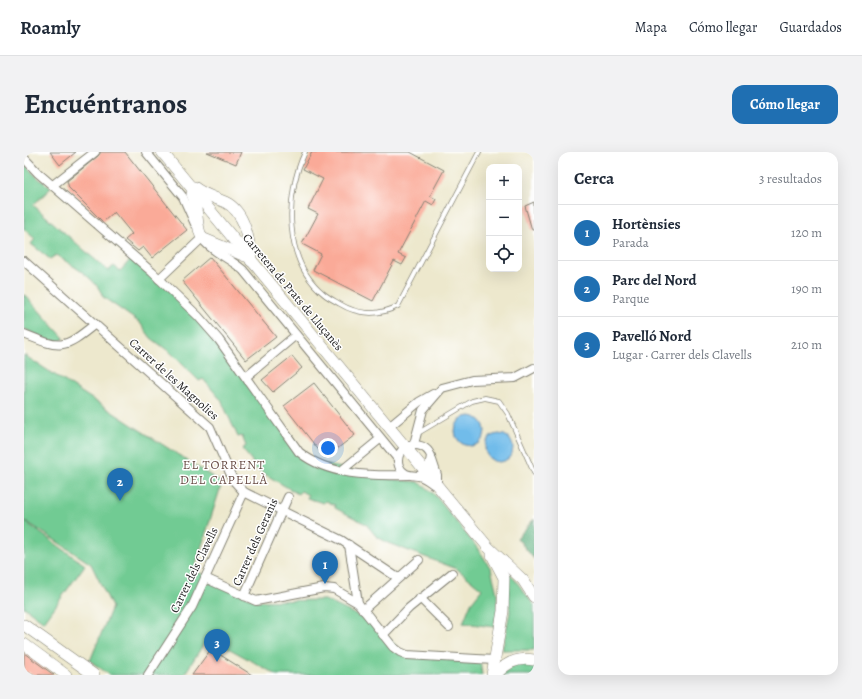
<!DOCTYPE html>
<html lang="es">
<meta charset="utf-8">
<style>
:root{--surface:#fff;--page:#f2f2f3;--text:#1f2937;--muted:#747a83;--line:#e0e1e3;--accent:#1f6fb2}
body{margin:0;font-family:Alegreya,serif;background:var(--page);color:var(--text)}
.controls{position:absolute;right:12px;top:12px;display:grid;overflow:hidden;border-radius:8px;box-shadow:0 4px 16px #0002}
.controls button{width:36px;height:36px;display:grid;place-items:center;padding:0;border:0;border-bottom:1px solid var(--line);background:var(--surface);color:var(--text);font:20px sans-serif}
.you{position:absolute;left:304px;top:296px;width:14px;height:14px;margin:-10px;border:3px solid #fff;border-radius:50%;background:#1a73e8;box-shadow:0 0 0 6px #1a73e833}
.badge{display:grid;place-items:center;width:26px;height:26px;border-radius:50%;background:var(--accent);color:#fff;font-size:13px;font-weight:700}
.pin{position:absolute;translate:-50% -33px;filter:drop-shadow(0 1px 2px #0008)}
.pin::after{content:'';position:absolute;top:21px;width:14px;height:12px;background:inherit;clip-path:polygon(0 0,100% 0,50% 100%)}
.list{margin:0;padding:0;list-style:none}
h2{display:flex;justify-content:space-between;align-items:center;height:52px;margin:0;padding:0 16px;font-size:17px}
h2 small{font-size:13px;font-weight:400;color:var(--muted)}
.list li{display:grid;grid-template-columns:26px 1fr auto;gap:12px;align-items:center;box-sizing:border-box;height:56px;padding:0 16px;border-top:1px solid var(--line)}
.list b{display:block;font-size:15px;white-space:nowrap}
.list p{margin:0;font-size:13px;white-space:nowrap;color:var(--muted)}
.list em{font-size:13px;font-style:normal;color:var(--muted)}
.icon{flex:none;width:22px;height:22px;fill:none;stroke:currentColor;stroke-width:2;stroke-linecap:round;stroke-linejoin:round}
.map{position:relative;flex:none;width:510px;height:523px;overflow:hidden;border-radius:12px}
header{display:flex;align-items:center;gap:24px;box-sizing:border-box;height:56px;padding:0 20px;background:var(--surface);border-bottom:1px solid var(--line)}
header strong{font-size:19px}
nav{display:flex;gap:22px;margin-inline-start:auto;font-size:14px}
.intro{display:flex;align-items:center;justify-content:space-between;box-sizing:border-box;height:96px;padding:0 24px}
h1{margin:0;font-size:28px}
.button{padding:10px 18px;border-radius:12px;background:var(--accent);color:#fff;font-size:14px;font-weight:700}
main{display:flex;gap:24px;padding:0 24px}
aside{flex:1;background:var(--surface);border-radius:12px;box-shadow:0 4px 16px #0002}
.map>svg:first-child{display:block}
.green{fill:#71cb93;stroke:#467458}
.forest{fill:#5caf7d;stroke:#3c664c}
.water{fill:#71bcea;stroke:#466c83}
.building{fill:#faaa98}
.lines{fill:none;stroke-linecap:round;stroke-linejoin:round}
.lane-casing{stroke:#848274;stroke-width:5.5}
.street-casing{stroke:#848274;stroke-width:10}
.secondary-casing{stroke:#848274;stroke-width:12}
.lane{stroke:#fff;stroke-width:4}
.street{stroke:#fff;stroke-width:8}
.secondary{stroke:#fff;stroke-width:11}
.labels{text-anchor:middle;dominant-baseline:central;stroke-width:3;stroke-linejoin:round;paint-order:stroke}
.street-label{font-size:12px;fill:#1c1c1c;stroke:#fff}
.neighbourhood-label{font-size:13px;letter-spacing:1px;fill:#6a4e47;stroke:#fff}
</style>
<header>
<strong>Roamly</strong>
<nav><a>Mapa</a><a>Cómo llegar</a><a>Guardados</a></nav>
</header>
<div class="intro"><h1>Encuéntranos</h1><a class="button">Cómo llegar</a></div>
<main>
<div class="map">
<svg width="510" height="523" viewBox="0 0 510 523">
<rect width="100%" height="100%" fill="#fff"/>
<filter id="ink" filterUnits="userSpaceOnUse"><feTurbulence type="fractalNoise" baseFrequency=".025" numOctaves="2"/><feDisplacementMap in="SourceGraphic" scale="8" xChannelSelector="R" yChannelSelector="G"/><feConvolveMatrix kernelMatrix="1 2 1 2 8 2 1 2 1" color-interpolation-filters="sRGB"/></filter>
<filter id="wash" filterUnits="userSpaceOnUse"><feTurbulence type="fractalNoise" baseFrequency=".012" numOctaves="4" result="noise"/><feDisplacementMap in="SourceGraphic" scale="16" xChannelSelector="R" yChannelSelector="G"/><feGaussianBlur stdDeviation="0.9" result="paint"/><feColorMatrix in="noise" values="0 0 0 0 0 0 0 0 0 0 0 0 0 0 0 0 0 1.4 0 .05"/><feComposite in="paint" operator="in"/></filter>
<g filter="url(#wash)">
<rect width="100%" height="100%" fill="#ede8cd"/>
<!-- green -->
<g class="green">
<path d="M0,12L14,26L27,36L9,53L84,119L90,114L96,119L110,104L174,164L286,309L367,327L394,330L401,334L410,342L455,398L467,417L473,441V459L470,475L439,471L447,451L458,437L433,417L364,391L352,384L342,372L311,356V353L302,349L299,351L283,346L284,343L277,339L274,342L229,315L228,309L218,297L222,294L218,284L214,285L197,248L179,227L175,229L147,201L127,186L116,171L79,145C72,125 48,114 32,103L26,107L7,92L11,87L0,77Z"/>
<path d="M0,142L40,186L36,190L22,187L0,177Z"/>
<path d="M0,203L198,331L170,418L232,449L301,448L351,472L379,501L456,507L458,523H253L184,485L160,523H86L66,509L88,455L67,412L0,368Z"/>
<path d="M0,369L61,413L20,470L0,455Z"/>
<path d="M485,420L510,453V498H478L486,460L482,421Z"/>
<path d="M492,511L510,513V523H478Z"/>
</g>
<!-- forest -->
<path class="forest" d="M510,367V407L493,386Z"/>
<!-- water -->
<g class="water">
<circle cx="446" cy="279" r="15"/>
<circle cx="475" cy="296" r="14"/>
</g>
<g id="blocks">
<!-- building -->
<g class="building">
<path d="M26,0H52L36,13Z"/>
<path d="M77,0H101L163,78L128,106L119,95L114,99L101,88L108,82L90,60L79,70L45,36L43,29L74,4Z"/>
<path d="M183,0H217L212,12Z"/>
<path d="M288,0H386L420,18L406,44L412,47L409,53L402,49L374,102L382,106L378,113L370,109L349,149L289,118L297,102L278,92L294,62L284,57L299,27L279,17Z"/>
<path d="M510,50V78H508L501,54Z"/>
<path d="M186,105L252,185L222,208L158,129Z"/>
<path d="M268,204L278,216L249,240L238,228Z"/>
<path d="M290,231L331,283L301,306L260,254Z"/>
<path d="M187,497L228,523H168Z"/>
<path d="M0,501L30,523H8L4,520L0,523Z"/>
</g>
</g>
</g>
<g filter="url(#ink)">
<use href="#blocks" fill-opacity="0" stroke="#848274" stroke-width="1"/>
<g class="lines">
<!-- lane casing -->
<g class="lane-casing">
<g id="lane">
<path d="M281,0C261,43 259,109 300,142C305,146 311,149 316,152C334,163 355,164 374,154L455,0"/>
<path d="M396,280L448,249L461,246L475,249L484,262L510,321"/>
</g>
</g>
<!-- street casing -->
<g class="street-casing">
<g id="street">
<path d="M122,0L159,45L171,72"/>
<path d="M0,6L14,21L128,120L174,164L195,188L275,300C305,324 346,324 384,323"/>
<path d="M29,33L71,0"/>
<path d="M181,90C192,102 207,107 219,118L374,307"/>
<path d="M0,109L186,275L209,328L220,340L317,388L374,426"/>
<path d="M135,127L178,86"/>
<path d="M0,182C37,197 39,198 71,172"/>
<path d="M222,225L272,183"/>
<path d="M365,275L395,250L409,242"/>
<path d="M390,292L399,258L418,236L448,228L491,226L510,216"/>
<path d="M408,308L413,323V334"/>
<path d="M317,319L356,287"/>
<path d="M395,324L405,316L407,304C399,284 368,294 375,314C379,324 387,323 395,324C400,325 405,329 409,332"/>
<path d="M325,393L334,451L369,495L376,500L383,503L470,508"/>
<path d="M181,426L232,449L300,436L310,437L334,451"/>
<path d="M220,444L264,345"/>
<path d="M396,446L425,475"/>
<path d="M339,458L395,408"/>
<path d="M359,483L385,456L428,421"/>
<path d="M124,523L168,455L220,340"/>
</g>
</g>
<!-- secondary casing -->
<g class="secondary-casing">
<g id="secondary">
<path d="M138,0L464,395L499,428L510,445"/>
<path d="M170,35C180,43 190,45 201,50C221,59 226,90 227,109"/>
<path d="M168,42C175,56 171,73 178,86L221,104"/>
<path d="M468,403L480,426L479,459L468,523"/>
<path d="M0,473L70,523"/>
<path d="M0,492L42,523"/>
<path d="M472,523C482,510 494,505 510,508"/>
</g>
</g>
<!-- lane -->
<use href="#lane" class="lane"/>
<!-- street -->
<use href="#street" class="street"/>
<!-- secondary -->
<use href="#secondary" class="secondary"/>
</g>
</g>
<g class="labels">
<!-- street labels -->
<g class="street-label">
<text transform="translate(269 140) rotate(50)">Carretera de Prats de Lluçanès</text>
<text transform="translate(150 227) rotate(42)">Carrer de les Magnolies</text>
<text transform="translate(231 390) rotate(-66)">Carrer dels Geranis</text>
<text transform="translate(170 418) rotate(-64)">Carrer dels Clavells</text>
</g>
<!-- neighbourhood labels -->
<g class="neighbourhood-label">
<text x="200" y="312">EL TORRENT<tspan x="200" dy="15">DEL CAPELLÀ</tspan></text>
</g>
</g>
</svg>
<div class="controls">
<button>+</button>
<button>−</button>
<button><svg class="icon" aria-label="locate" viewBox="0 0 24 24"><circle cx="12" cy="12" r="6"/><path d="M12 2v4M12 18v4M2 12h4M18 12h4"/></svg></button>
</div>
<div class="you"></div>
<div class="pin badge" style="left:301px;top:432px">1</div>
<div class="pin badge" style="left:96px;top:349px">2</div>
<div class="pin badge" style="left:193px;top:510px">3</div>
</div>
<aside>
<h2>Cerca<small>3 resultados</small></h2>
<ul class="list">
<li><span class="badge">1</span><div><b>Hortènsies</b><p>Parada</p></div><em>120 m</em></li>
<li><span class="badge">2</span><div><b>Parc del Nord</b><p>Parque</p></div><em>190 m</em></li>
<li><span class="badge">3</span><div><b>Pavelló Nord</b><p>Lugar · Carrer dels Clavells</p></div><em>210 m</em></li>
</ul>
</aside>
</main>
